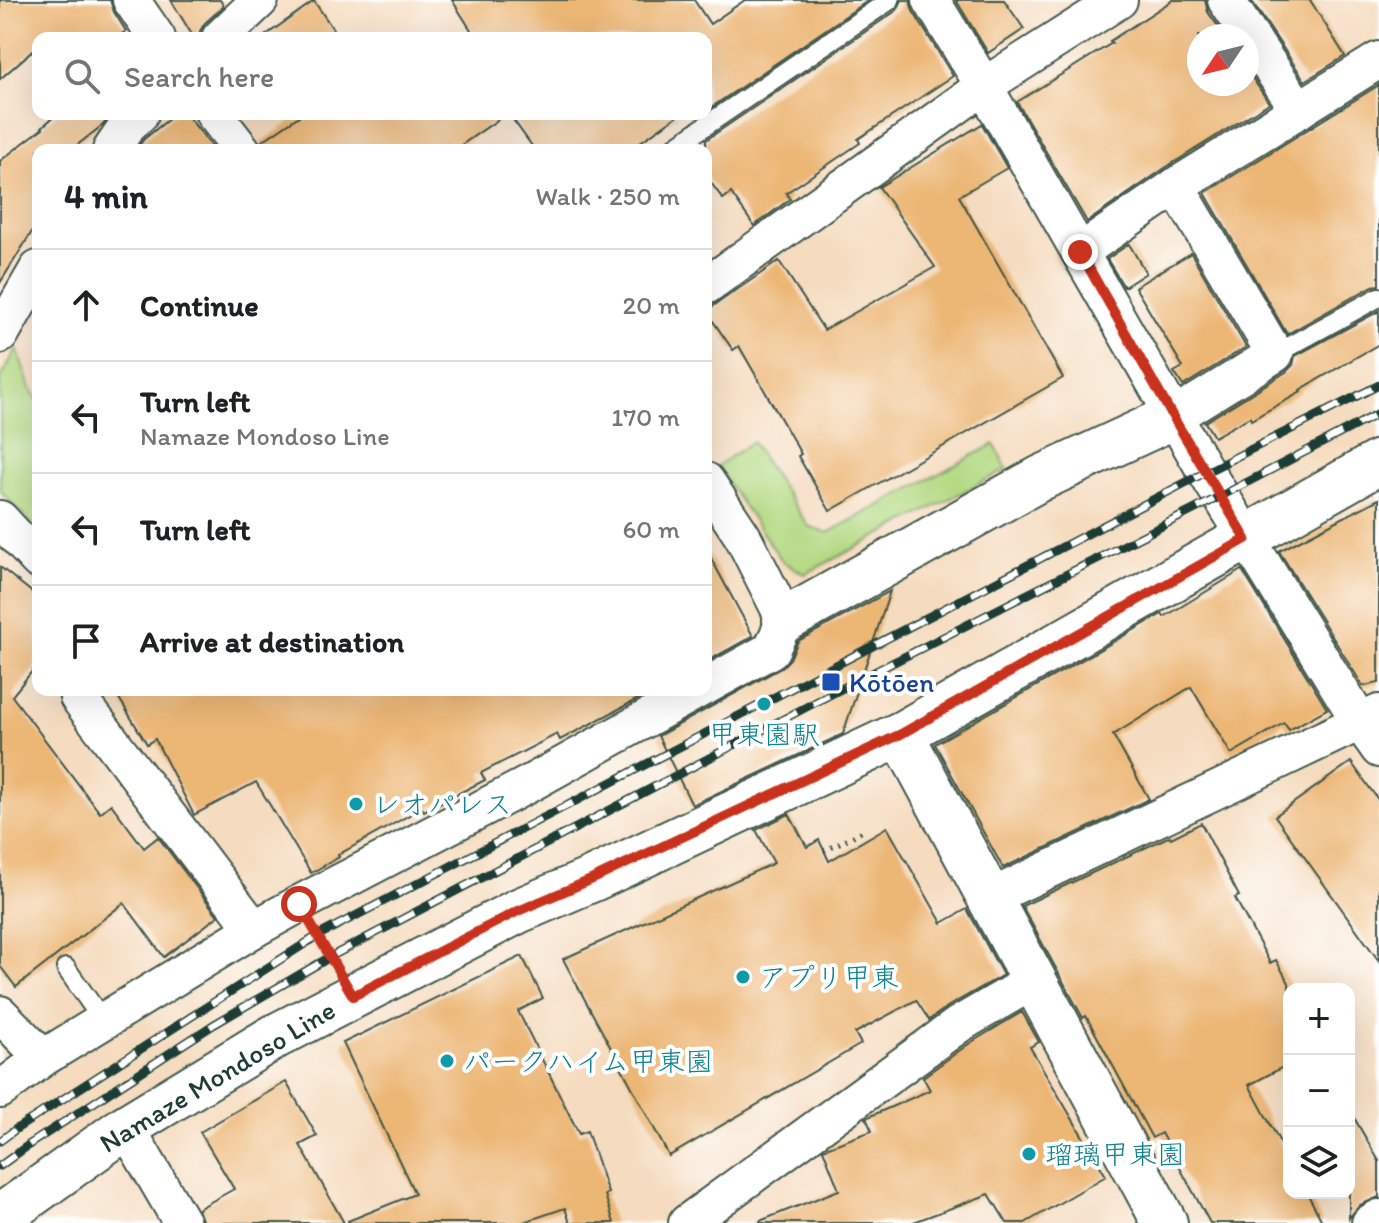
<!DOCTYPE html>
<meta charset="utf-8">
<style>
:root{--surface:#fff;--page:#f6f6f6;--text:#202124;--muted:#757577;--line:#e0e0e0}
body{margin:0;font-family:Itim,"Klee One",sans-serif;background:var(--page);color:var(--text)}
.controls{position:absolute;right:24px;bottom:24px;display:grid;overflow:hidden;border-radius:16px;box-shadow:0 8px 32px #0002}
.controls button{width:72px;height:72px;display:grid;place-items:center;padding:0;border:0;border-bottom:2px solid var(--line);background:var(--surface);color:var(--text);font:40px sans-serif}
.compass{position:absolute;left:1187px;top:24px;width:72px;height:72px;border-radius:50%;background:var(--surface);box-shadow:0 8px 32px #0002;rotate:235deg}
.stop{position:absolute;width:24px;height:24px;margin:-18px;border:6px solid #c8321e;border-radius:50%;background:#fff}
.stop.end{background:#c8321e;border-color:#fff;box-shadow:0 2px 8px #0008}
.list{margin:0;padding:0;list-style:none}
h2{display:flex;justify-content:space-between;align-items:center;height:104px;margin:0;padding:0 32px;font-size:34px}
h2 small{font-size:26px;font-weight:400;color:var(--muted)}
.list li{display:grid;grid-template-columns:52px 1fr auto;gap:24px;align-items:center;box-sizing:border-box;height:112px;padding:0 32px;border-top:2px solid var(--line)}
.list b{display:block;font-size:30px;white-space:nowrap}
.list p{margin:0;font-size:26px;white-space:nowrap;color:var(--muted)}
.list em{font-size:26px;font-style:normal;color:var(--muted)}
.icon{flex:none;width:44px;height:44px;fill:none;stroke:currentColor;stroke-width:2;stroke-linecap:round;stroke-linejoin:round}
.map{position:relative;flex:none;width:1379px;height:1223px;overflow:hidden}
.search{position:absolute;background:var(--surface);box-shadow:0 8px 32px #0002;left:32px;top:32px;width:680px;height:88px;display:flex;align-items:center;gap:20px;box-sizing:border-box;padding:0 28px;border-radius:16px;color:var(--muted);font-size:30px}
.panel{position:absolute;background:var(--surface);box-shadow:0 8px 32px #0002;left:32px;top:144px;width:680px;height:552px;border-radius:16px}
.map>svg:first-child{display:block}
.green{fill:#b4d982;stroke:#6a8b5b;stroke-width:2}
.building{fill:#ecb675}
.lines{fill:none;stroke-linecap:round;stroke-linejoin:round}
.lane-casing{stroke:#3f5549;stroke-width:22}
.street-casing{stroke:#3f5549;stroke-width:40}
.secondary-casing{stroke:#3f5549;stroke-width:48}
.path{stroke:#3f5549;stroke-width:5;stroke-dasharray:2 6;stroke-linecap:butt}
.lane{stroke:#fff;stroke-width:18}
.street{stroke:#fff;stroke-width:36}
.secondary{stroke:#fff;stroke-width:44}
.rail-casing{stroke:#1f3d34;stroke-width:9}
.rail{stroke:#fff;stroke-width:6;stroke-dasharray:18;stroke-linecap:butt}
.route{stroke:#c8321e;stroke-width:10}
.transit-dot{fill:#1a4fb4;stroke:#fff;stroke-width:3}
.culture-dot{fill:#0f9aa8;stroke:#fff;stroke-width:3}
.labels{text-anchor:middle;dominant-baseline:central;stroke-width:8;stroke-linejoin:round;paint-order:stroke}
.transit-label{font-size:28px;fill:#164399;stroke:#fff;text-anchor:start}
.culture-label{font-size:28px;fill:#0d838f;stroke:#fff;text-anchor:start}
.street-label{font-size:28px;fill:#1f3d34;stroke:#fff}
</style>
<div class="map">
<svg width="1379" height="1223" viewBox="0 0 1379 1223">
<rect width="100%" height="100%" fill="#fff"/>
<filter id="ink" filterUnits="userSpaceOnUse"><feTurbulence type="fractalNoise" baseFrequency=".0125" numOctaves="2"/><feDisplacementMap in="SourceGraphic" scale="16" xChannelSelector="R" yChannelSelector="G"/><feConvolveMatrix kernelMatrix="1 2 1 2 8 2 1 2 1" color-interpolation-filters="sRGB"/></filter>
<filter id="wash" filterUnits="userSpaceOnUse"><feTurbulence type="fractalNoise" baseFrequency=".006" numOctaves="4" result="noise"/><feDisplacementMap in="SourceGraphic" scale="32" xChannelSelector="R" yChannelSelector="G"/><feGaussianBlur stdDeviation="1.8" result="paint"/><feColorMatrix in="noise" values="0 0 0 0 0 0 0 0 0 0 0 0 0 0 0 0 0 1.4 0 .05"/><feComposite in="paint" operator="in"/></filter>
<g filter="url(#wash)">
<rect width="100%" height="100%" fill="#f5dcc0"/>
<!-- green -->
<g class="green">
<path d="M17,348L30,388L38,400V531L0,490V380Z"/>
<path d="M752,442L808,526L828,533L994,444L1007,469L805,574L783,562L716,467Z"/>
</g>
<g id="blocks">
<!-- building -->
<g class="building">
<path d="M0,0H110L114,12L126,31L116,38H38V46L0,79Z"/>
<path d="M171,0H220L224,6L205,23L200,31V38H194Z"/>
<path d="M452,0H694L710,24L745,0H869L706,111V38H476Z"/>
<path d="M902,0H910L913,11L953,76L858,139L860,143L786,193L790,199L754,226L731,193L723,199L706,176V140L897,10Z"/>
<path d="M956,0H1004L1024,29L988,53Z"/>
<path d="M1173,0H1205L1208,12L1225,36H1199V84H1247V70L1269,103L1165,168L1087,222L1017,102L1112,43L1110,41Z"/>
<path d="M1251,0H1310L1345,56L1305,81Z"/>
<path d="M314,1L339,38H262Z"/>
<path d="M1379,85V285L1373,286L1287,334L1205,193Z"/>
<path d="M57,114H110L104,124L71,150H38V222L0,283V161L43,128L42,127Z"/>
<path d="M175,114H186L215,150H136L144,139Z"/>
<path d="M302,114H506L454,150H263L261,142Z"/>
<path d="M509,114H680L629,150H535Z"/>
<path d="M982,124L1007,168L959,196L1063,378L830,511L798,456L801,454L739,346L733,350L706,311L779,261L824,330L935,267L879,187Z"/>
<path d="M1129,244L1146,273L1124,287L1107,259Z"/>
<path d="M1191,253L1246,347L1183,386L1174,372L1183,367L1135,287Z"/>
<path d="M1379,311V344L1300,390L1301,392L1251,420L1250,417L1214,437L1205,422L1286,372L1293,365L1295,356Z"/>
<path d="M1379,499V683L1363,686L1279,551Z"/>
<path d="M706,549L753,636L706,662Z"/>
<path d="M0,567L38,597V664L12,696L100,813L111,804L144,848L158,837L218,916L164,957L124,903L16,987L0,966Z"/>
<path d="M1242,570L1327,709L1289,730L1284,723L1231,754L1191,687L1113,735L1149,799L1003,868L935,744L1162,614L1164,617Z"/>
<path d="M890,591L843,734L692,805L658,736L781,668L790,659L798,641Z"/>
<path d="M114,690H655L560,740L557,734L481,773L485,780L424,811L422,808L338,855L339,857L311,873L256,782L194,815L155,739L147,744Z"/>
<path d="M1351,762L1379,801V961L1275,816Z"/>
<path d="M789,814L807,847L819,840L829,861L887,827L942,923L967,909L1003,975L947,1007L929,1020L916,1000L855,1033L861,1044L669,1156L563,959L774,863L756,830Z"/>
<path d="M1201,823L1239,896L1235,898L1270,963L1276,960L1289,983V1064L1249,1085L1289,1159V1193H1307L1323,1223H1210L1161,1133L1152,1138L1086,1016L1083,1018L1022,906L1170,836L1171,838Z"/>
<path d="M522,956L543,998L518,1011L579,1134L587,1131L608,1193L605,1195L614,1223H570L565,1208L521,1223H348V1221L415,1194L343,1043Z"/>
<path d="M1022,1012L1039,1042L1030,1047L1106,1176L1025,1223H1007L989,1194L911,1223H760V1221L839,1190L823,1149L872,1131L866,1118L930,1090L923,1077L970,1043Z"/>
<path d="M286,1082L317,1136L300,1145L344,1223H203L198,1209L234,1189L200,1132Z"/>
<path d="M1349,1109L1379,1161V1197L1360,1205L1349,1218Z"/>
</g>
</g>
</g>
<g filter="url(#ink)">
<use href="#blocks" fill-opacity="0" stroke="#3f5549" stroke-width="2"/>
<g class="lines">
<!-- lane casing -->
<g class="lane-casing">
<g id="lane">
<path d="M670,150L890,0"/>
<path d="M1275,354L1379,297"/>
<path d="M66,968L103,1021"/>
</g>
</g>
<!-- street casing -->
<g class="street-casing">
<g id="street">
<path d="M131,0L157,38"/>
<path d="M931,0L984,86L1206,472L1360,722L1379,749"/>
<path d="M1226,0L1299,110"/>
<path d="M220,38L260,0"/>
<path d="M214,114L242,150"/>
<path d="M111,150L128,125L140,114"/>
<path d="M1080,252L1176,186L1379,60"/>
<path d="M706,286L984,86L1119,0"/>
<path d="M0,335L38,269"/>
<path d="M1173,417L1275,354L1176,186"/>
<path d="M706,481L743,537L785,620L771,650L706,686"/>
<path d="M0,519L38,560"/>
<path d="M80,690L78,697L254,929"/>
<path d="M991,897L1379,713"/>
<path d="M0,1014L43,1058"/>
<path d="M0,1090L43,1058L254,929L299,904L527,785L698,690"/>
<path d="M126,1127L182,1223"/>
<path d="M687,1223L958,1025L1035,980"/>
<path d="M1370,1223L1379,1218"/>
</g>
</g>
<!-- secondary casing -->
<g class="secondary-casing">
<g id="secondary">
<path d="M785,620L1041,478L1173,417"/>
<path d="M901,734L1165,1223"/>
<path d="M0,1217L126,1127L274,1037L518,911L593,879L901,734L1379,462"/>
</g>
</g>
<!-- path -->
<g class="path">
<path d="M824,851L863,831"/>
<path d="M317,935L332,961"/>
</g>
<!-- lane -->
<use href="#lane" class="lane"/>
<!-- street -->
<use href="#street" class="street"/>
<!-- secondary -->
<use href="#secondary" class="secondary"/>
<!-- rail casing -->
<g class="rail-casing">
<g id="rail">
<path d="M0,1141L16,1129L317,936L1206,472L1379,385"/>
<path d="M0,1166L30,1144L213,1025L330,957L835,692L1221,496L1379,413"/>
</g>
</g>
<!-- rail -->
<use href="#rail" class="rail"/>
</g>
</g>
<g class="lines" filter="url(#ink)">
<!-- route -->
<path class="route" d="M299,904L353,996L518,911L593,879L901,734L1246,539L1173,417L1080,252"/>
</g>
<!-- markers -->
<rect class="transit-dot" x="821" y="672" width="20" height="20" rx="4"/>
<g class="culture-dot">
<circle cx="764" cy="704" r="8"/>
<circle cx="356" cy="804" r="8"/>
<circle cx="743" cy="977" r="8"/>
<circle cx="447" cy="1061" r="8"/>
<circle cx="1029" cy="1154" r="8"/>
</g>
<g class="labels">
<!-- transit labels -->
<g class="transit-label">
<text x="849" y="682">Kōtōen</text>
</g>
<!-- culture labels -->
<g class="culture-label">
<text x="764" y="734" text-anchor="middle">甲東園駅</text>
<text x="372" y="804">レオパレス</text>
<text x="759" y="977">アプリ甲東</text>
<text x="463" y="1061">パークハイム甲東園</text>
<text x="1045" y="1154">瑠璃甲東園</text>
</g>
<!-- street labels -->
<g class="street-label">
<text transform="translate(217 1076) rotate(-31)">Namaze Mondoso Line</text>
</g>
</g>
</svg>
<div class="controls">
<button>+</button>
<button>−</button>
<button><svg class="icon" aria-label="layers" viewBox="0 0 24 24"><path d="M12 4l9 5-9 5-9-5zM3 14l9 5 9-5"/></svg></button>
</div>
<svg class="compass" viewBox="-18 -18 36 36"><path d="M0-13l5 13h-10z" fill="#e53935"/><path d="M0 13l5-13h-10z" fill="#757577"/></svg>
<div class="stop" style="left:299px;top:904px"></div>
<div class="stop end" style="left:1080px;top:252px"></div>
<div class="search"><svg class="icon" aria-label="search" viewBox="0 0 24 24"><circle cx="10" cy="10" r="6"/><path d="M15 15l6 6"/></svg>Search here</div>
<section class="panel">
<h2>4 min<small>Walk · 250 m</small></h2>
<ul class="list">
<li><svg class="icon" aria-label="ahead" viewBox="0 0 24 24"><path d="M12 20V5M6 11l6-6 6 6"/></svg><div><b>Continue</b></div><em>20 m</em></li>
<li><svg class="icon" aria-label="left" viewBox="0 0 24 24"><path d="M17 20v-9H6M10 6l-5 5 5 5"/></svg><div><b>Turn left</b><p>Namaze Mondoso Line</p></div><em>170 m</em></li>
<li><svg class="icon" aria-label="left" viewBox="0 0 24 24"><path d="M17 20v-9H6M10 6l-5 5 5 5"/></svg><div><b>Turn left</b></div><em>60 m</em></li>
<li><svg class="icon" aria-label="arrive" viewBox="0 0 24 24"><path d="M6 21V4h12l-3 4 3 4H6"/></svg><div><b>Arrive at destination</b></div></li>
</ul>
</section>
</div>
